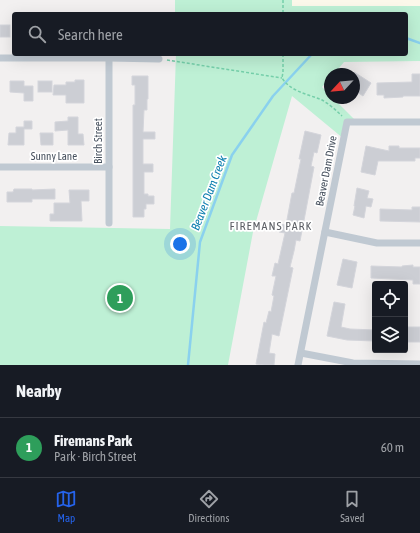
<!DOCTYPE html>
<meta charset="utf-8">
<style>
:root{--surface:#171b24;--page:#20242c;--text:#f1f3f6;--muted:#9ea1a6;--line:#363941;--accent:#2563eb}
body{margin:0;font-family:"Asap Condensed",sans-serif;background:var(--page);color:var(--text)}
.controls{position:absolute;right:12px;bottom:12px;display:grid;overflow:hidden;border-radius:4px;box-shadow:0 4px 16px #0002}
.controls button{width:36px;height:36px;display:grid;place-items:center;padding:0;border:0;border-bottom:1px solid var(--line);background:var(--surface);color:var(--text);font:20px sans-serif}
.compass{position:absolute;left:324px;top:68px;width:36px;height:36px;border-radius:50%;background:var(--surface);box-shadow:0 4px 16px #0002;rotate:244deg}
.you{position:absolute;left:180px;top:244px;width:14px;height:14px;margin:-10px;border:3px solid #fff;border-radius:50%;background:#1a73e8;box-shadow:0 0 0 6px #1a73e833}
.badge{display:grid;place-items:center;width:26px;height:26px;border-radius:50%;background:var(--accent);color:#fff;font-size:13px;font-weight:700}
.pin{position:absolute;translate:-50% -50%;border:2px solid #fff;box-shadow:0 1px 4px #0006}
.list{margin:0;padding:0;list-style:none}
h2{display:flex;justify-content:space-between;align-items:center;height:52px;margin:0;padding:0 16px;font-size:17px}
h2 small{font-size:13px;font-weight:400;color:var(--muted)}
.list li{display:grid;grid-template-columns:26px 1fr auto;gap:12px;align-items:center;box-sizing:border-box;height:60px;padding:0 16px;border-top:1px solid var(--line)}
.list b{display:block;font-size:15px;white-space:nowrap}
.list p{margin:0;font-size:13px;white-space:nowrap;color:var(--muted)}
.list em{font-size:13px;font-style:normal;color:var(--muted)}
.icon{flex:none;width:22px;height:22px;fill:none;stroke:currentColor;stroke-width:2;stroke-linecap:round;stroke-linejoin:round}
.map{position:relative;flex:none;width:420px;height:365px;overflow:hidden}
.search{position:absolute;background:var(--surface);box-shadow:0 4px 16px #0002;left:12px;right:12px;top:12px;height:44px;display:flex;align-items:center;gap:10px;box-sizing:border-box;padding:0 14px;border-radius:4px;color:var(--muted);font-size:15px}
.sheet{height:112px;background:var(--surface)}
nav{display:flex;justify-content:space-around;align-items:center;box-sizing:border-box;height:56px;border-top:1px solid var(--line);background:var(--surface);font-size:11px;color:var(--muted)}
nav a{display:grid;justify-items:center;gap:2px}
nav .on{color:var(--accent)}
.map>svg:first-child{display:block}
.commercial{fill:#fcf8ea}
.green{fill:#bef0d5}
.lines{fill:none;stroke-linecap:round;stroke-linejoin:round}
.stream{stroke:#8ad1ee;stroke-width:2.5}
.building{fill:#ccced4;stroke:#d4d5db}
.path{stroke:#75cfaa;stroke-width:1.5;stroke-dasharray:3 2;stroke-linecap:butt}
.minor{stroke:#c0c9d2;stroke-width:7}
.labels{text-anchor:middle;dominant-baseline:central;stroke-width:3.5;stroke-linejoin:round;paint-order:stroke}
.street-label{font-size:11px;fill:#47515e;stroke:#fff}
.water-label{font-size:12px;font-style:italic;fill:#0a7eae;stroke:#fff}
.neighbourhood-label{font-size:12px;letter-spacing:1px;fill:#5c5f65;stroke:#fff}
</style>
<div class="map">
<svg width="420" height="365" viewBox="0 0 420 365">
<rect width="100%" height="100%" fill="#f2f0f0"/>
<!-- commercial -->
<rect class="commercial" x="292" y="0" width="128" height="6"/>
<!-- green -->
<path class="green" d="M175,0H292V6H420V61L344,62L334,74H330V78L322,87L330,95V98H333L357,122H347L344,139L292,96L253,232L228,365H0V226L170,229L176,54H406V14H175Z"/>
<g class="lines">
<!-- stream -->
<g class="stream">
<path d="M406,38L420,43"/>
<path d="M188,365L200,242L232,155L273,96L312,54"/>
</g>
</g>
<!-- building -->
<g class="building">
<rect x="0" y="25" width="10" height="12"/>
<path d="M354,72L371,83L363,96L354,90Z"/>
<path d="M412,74H420V96H403V97L384,98V95H377V83L412,82Z"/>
<path d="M132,76H148V99H147V110H144L143,132H155V139H143V164H153V172H144V194H148V196H154V204H146V209H144V217H133V105H135V85H132Z"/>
<path d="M75,80H84V103H66V95H53L54,85H66V82H75Z"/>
<path d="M10,81H24V86H33V101H24V93L10,92Z"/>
<rect x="38" y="81" width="14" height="11"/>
<path d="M68,117H78V134H83L84,145H68V130L55,131V122L68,121Z"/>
<path d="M24,121H32V129H24V145H8L9,133H16V127H24Z"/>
<path d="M305,131L321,135L317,153L314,152L311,166L314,167L305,215L300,241L296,240L294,251L290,267L293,268L279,336L272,334L269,353L275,354L274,365H264L256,364L264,322L266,323L269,311L271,312L274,296L272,295L276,276H272L275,263L278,264L285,233L279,232L281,224L286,225L292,193H294L301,159H299Z"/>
<path d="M40,133H53V145H41Z"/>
<path d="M366,146L389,151V146H399V148H420V158H415V161H378L375,175L361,172Z"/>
<path d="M357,188L369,191L367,198L373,199L371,207L366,206L364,218L353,215L355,206H354Z"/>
<path d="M14,189H32V190L55,189V199H32V202H7V192H13Z"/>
<path d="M69,190H89V201H81L82,221H50V214H54V203H70Z"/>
<path d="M412,207H420V222L380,221V209L412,210Z"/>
<path d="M343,259L357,262L352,288L337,285Z"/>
<path d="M413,265V267H420V284H413V280L371,278V266L402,267V266Z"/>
<path d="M334,302L345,304L341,327L350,329L375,330V341L347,340L327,336Z"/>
<rect x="405" y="327" width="15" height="15"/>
</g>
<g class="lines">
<!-- path -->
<g class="path">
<path d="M283,0V14"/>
<path d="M283,54V72L282,78C291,92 308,94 322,100C329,104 336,110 342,116"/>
<path d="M167,60L282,78"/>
</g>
<!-- minor -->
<g class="minor">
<path d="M0,58H109L159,59"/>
<path d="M109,58V223"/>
<path d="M0,167H109"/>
<path d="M325,232L377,243H420"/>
<path d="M301,353L353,363L420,364"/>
<path d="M298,365L347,122H420"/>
</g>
</g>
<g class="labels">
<!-- street labels -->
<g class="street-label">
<text transform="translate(98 141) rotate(-90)">Birch Street</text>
<text x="54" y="156">Sunny Lane</text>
<text transform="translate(326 171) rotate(-79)">Beaver Dam Drive</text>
</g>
<!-- water labels -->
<g class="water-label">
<text transform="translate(209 193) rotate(-69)">Beaver Dam Creek</text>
</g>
<!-- neighbourhood labels -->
<g class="neighbourhood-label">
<text x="271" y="226">FIREMANS PARK</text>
</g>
</g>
</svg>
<div class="controls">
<button><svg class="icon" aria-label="locate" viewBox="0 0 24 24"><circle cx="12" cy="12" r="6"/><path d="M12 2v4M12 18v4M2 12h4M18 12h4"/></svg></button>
<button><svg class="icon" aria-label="layers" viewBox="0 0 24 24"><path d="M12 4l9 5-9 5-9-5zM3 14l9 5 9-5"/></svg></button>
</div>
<svg class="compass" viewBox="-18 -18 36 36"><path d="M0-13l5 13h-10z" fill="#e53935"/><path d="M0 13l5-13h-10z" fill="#9ea1a6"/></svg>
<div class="you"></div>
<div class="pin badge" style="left:120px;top:298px;background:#2e9e5b">1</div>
<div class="search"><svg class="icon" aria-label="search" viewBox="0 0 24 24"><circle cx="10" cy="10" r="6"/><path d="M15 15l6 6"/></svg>Search here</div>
</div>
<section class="sheet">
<h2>Nearby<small></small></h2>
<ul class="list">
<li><span class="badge" style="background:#2e9e5b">1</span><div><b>Firemans Park</b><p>Park · Birch Street</p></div><em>60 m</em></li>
</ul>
</section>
<nav>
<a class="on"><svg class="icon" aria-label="map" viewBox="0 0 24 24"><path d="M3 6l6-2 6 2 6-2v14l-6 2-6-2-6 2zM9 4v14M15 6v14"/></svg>Map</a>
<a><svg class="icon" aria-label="directions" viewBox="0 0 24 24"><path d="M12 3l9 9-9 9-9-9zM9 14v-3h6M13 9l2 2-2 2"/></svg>Directions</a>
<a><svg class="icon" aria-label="saved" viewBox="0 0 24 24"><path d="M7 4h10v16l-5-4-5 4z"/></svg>Saved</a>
</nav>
